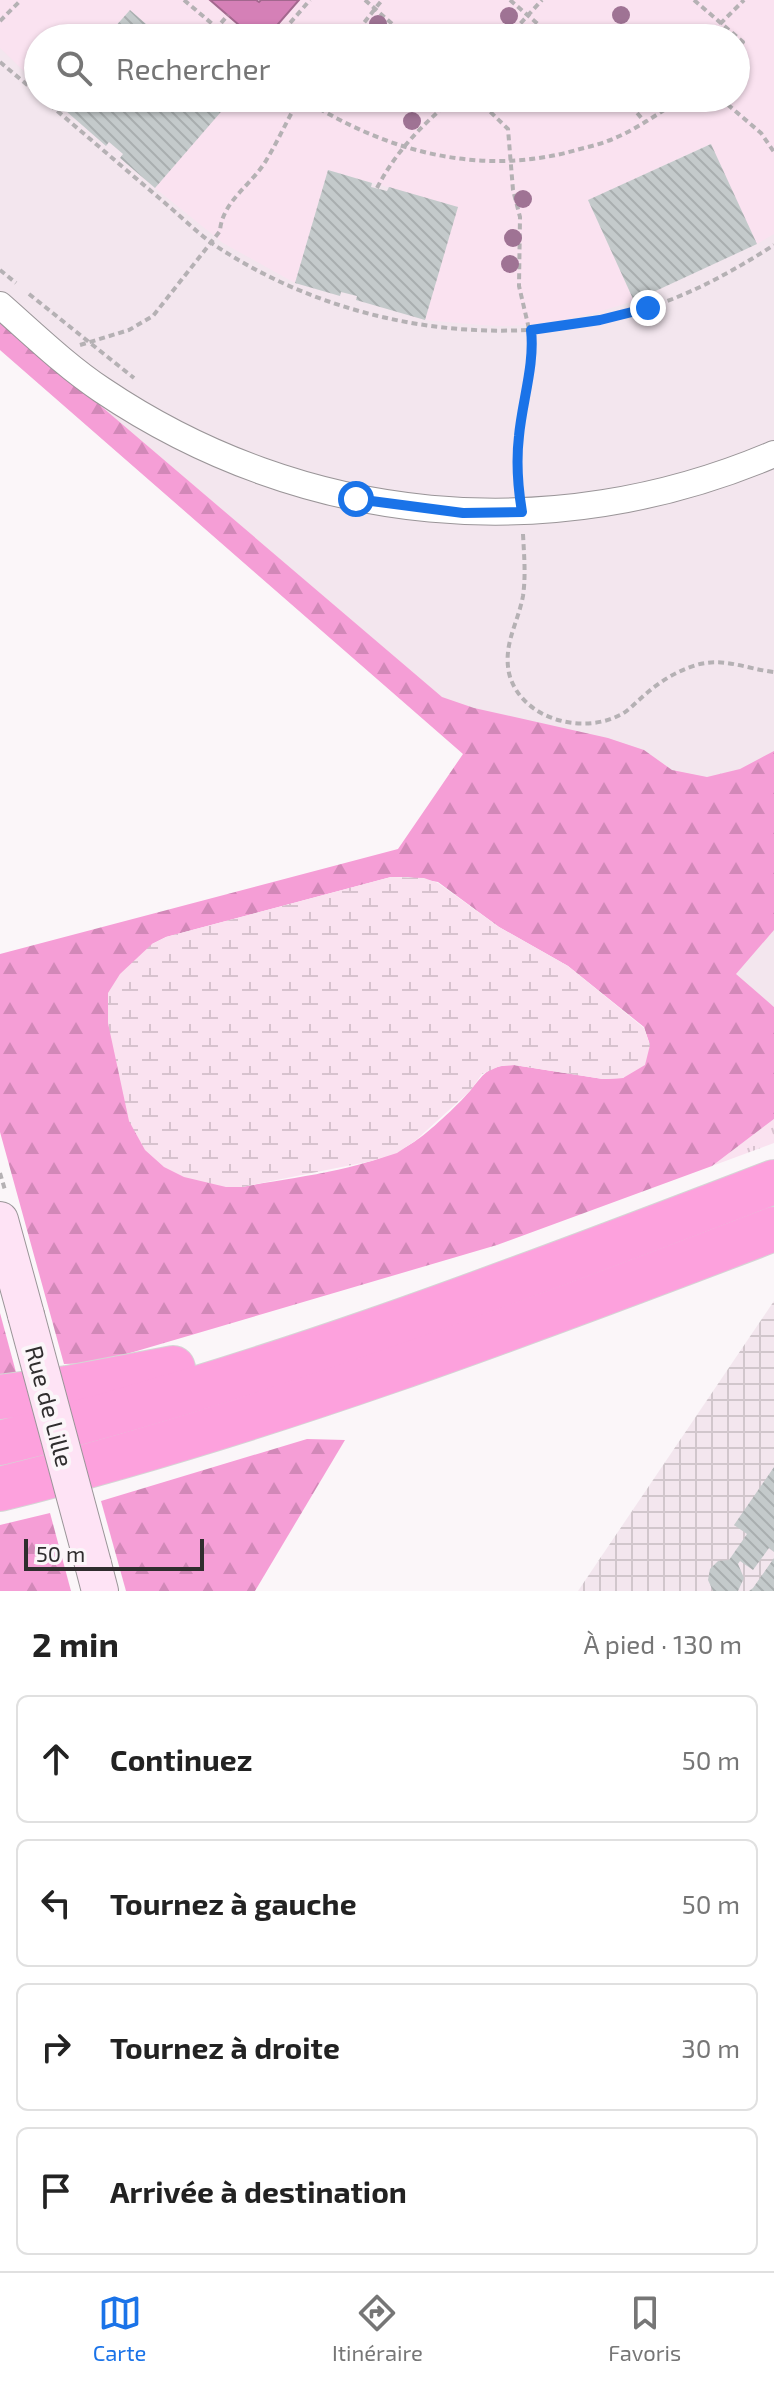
<!DOCTYPE html>
<html lang="fr">
<meta charset="utf-8">
<style>
:root{--surface:#fff;--page:#f6f6f6;--text:#222;--muted:#767676;--line:#e0e0e0;--accent:#1a73e8}
body{margin:0;font-family:"Exo 2",sans-serif;background:var(--page);color:var(--text)}
.scale{position:absolute;left:24px;bottom:20px;width:180px;box-sizing:border-box;padding-left:8px;border:4px solid #2f2d2e;border-top:0;font-size:22px;line-height:28px;white-space:nowrap;color:#2f2d2e;-webkit-text-stroke:6px #fbf6f9;paint-order:stroke}
.stop{position:absolute;width:24px;height:24px;margin:-18px;border:6px solid #1a73e8;border-radius:50%;background:#fff}
.stop.end{background:#1a73e8;border-color:#fff;box-shadow:0 2px 8px #0008}
.list{margin:0;padding:0;list-style:none}
h2{display:flex;justify-content:space-between;align-items:center;height:104px;margin:0;padding:0 32px;font-size:34px}
h2 small{font-size:26px;font-weight:400;color:var(--muted)}
.list li{display:grid;grid-template-columns:52px 1fr auto;gap:24px;align-items:center;box-sizing:border-box;height:128px;margin:0 16px 16px;padding:0 16px;border:2px solid var(--line);border-radius:12px}
.list b{display:block;font-size:30px;white-space:nowrap}
.list em{font-size:26px;font-style:normal;color:var(--muted)}
.icon{flex:none;width:44px;height:44px;fill:none;stroke:currentColor;stroke-width:2;stroke-linecap:round;stroke-linejoin:round}
.map{position:relative;flex:none;width:774px;height:1591px;overflow:hidden}
.search{position:absolute;background:var(--surface);box-shadow:0 2px 6px #0004;left:24px;right:24px;top:24px;height:88px;display:flex;align-items:center;gap:20px;box-sizing:border-box;padding:0 28px;border-radius:44px;color:var(--muted);font-size:30px}
.sheet{height:680px;background:var(--surface)}
nav{display:flex;justify-content:space-around;align-items:center;box-sizing:border-box;height:112px;border-top:2px solid var(--line);background:var(--surface);font-size:22px;color:var(--muted)}
nav a{display:grid;justify-items:center;gap:4px}
nav .on{color:var(--accent)}
.map>svg:first-child{display:block}
.built{fill:#f3e6ee;fill-rule:evenodd}
.industrial{fill:url(#industrial-grid)}
.grass{fill:url(#grass-tufts)}
.forest{fill:url(#forest-firs);fill-rule:evenodd}
.wetland{fill:url(#wetland-marsh)}
.green{fill:#fae2f0}
.water{fill:#d580b7;stroke:#a3678e;stroke-width:2}
.building{fill:url(#building-back-hatch)}
.lines{fill:none;stroke-linecap:round;stroke-linejoin:round}
.minor-casing{stroke:#9a9598;stroke-width:28}
.secondary-casing{stroke:#9a9598;stroke-width:38}
.motorway-casing{stroke:#d5d5d5;stroke-width:46}
.path{stroke:#b5b1b4;stroke-width:4;stroke-dasharray:6 4;stroke-linecap:butt}
.minor{stroke:#fff;stroke-width:26}
.secondary{stroke:#fee3f5;stroke-width:36}
.motorway{stroke:#fda1dd;stroke-width:44}
.secondary-bridge-casing{stroke:#9a9598;stroke-width:38;stroke-linecap:butt}
.secondary-bridge{stroke:#fee3f5;stroke-width:36}
.tree{fill:#9f7394}
.route{stroke:#1a73e8;stroke-width:10}
.labels{text-anchor:middle;dominant-baseline:central;stroke-width:8;stroke-linejoin:round;paint-order:stroke}
.street-label{font-size:24px;fill:#2f2d2e;stroke:#fbf6f9}
</style>
<div class="map">
<svg width="774" height="1591" viewBox="0 0 774 1591">
<defs>
<pattern id="industrial-grid" width="8" height="8" patternUnits="userSpaceOnUse" patternTransform="scale(2)"><rect width="8" height="8" fill="#f3e6ee"/><path d="M0 4h8M4 0v8" fill="none" stroke="#d1c6cc"/></pattern>
<pattern id="grass-tufts" width="24" height="20" patternUnits="userSpaceOnUse" patternTransform="scale(2)"><rect width="24" height="20" fill="#fae2f0"/><path d="M3 7l-1-3M5 7V3M7 7l1-3M15 17l-1-3M17 17v-4M19 17l1-3" fill="none" stroke="#d7c2ce"/></pattern>
<pattern id="forest-firs" width="22" height="20" patternUnits="userSpaceOnUse" patternTransform="scale(2)"><rect width="22" height="20" fill="#f59ed6"/><path d="M5 1l3.5 6h-7zM16 11l3.5 6h-7z" fill="#d288b8"/></pattern>
<pattern id="wetland-marsh" width="20" height="14" patternUnits="userSpaceOnUse" patternTransform="scale(2)"><rect width="20" height="14" fill="#fae2f0"/><path d="M1 5h8M5 5V1M11 12h8M15 12V8" fill="none" stroke="#d7c2ce"/></pattern>
<pattern id="building-back-hatch" width="6" height="6" patternUnits="userSpaceOnUse" patternTransform="scale(2)"><rect width="6" height="6" fill="#c4cacb"/><path d="M-1 5l2 2M0 0l6 6M5-1l2 2" fill="none" stroke="#a9aeaf"/></pattern>
</defs>
<rect width="100%" height="100%" fill="#fbf6f9"/>
<!-- built -->
<path class="built" d="M0,0H774V1007L464,754L0,350ZM38,38H736V98H38Z"/>
<!-- industrial -->
<path class="industrial" d="M774,1301V1591H578Z"/>
<!-- grass -->
<path class="grass" d="M774,1119V1143L712,1166Z"/>
<!-- forest -->
<g class="forest">
<path d="M0,320L442,697L474,708L608,738L644,750L672,770L707,777L740,769L774,751V930L736,974L774,1007V1119L712,1166L497,1245L96,1363L64,1364L0,1132V954L398,849L463,754L0,350ZM391,877H408L438,882L499,927L568,966L644,1027L650,1045L623,1078L603,1079L514,1065C486,1066 485,1073 469,1092C458,1105 428,1133 414,1142C371,1170 293,1177 242,1187H226L152,944L166,937Z"/>
<path d="M0,1313L17,1376H0Z"/>
<path d="M307,1439L345,1440L255,1591H126L101,1501Z"/>
<path d="M50,1513L71,1591H0V1525Z"/>
</g>
<!-- wetland -->
<path class="wetland" d="M391,877L424,878L438,883L499,927L568,966L644,1028L650,1045L645,1065L623,1078L603,1079L514,1065L500,1066L482,1074L470,1091L415,1141L397,1153L372,1161L242,1187H226L184,1177L164,1167L145,1150L129,1121L108,1023V993L120,974L152,944L166,937Z"/>
<!-- green -->
<g class="green">
<path d="M0,0H210L254,38H162L130,10L105,38H38V85L0,48Z"/>
<path d="M299,0H774V234L757,244L710,144L588,200L634,301C592,315 545,326 500,326C475,325 450,322 425,320L457,207L328,170L295,283L223,243L155,188L232,98H736V38H266Z"/>
</g>
<!-- water -->
<path class="water" d="M210,0H256L259,2L261,0H299L266,38H254Z"/>
<!-- building -->
<g class="building">
<path d="M130,10L162,38H105Z"/>
<path d="M51,98H233L155,188L120,158L123,154L109,142L106,146Z"/>
<path d="M711,144L757,244L634,301L588,200Z"/>
<path d="M328,170L372,183L371,187L387,191L389,187L458,207L425,320L356,300L357,296L341,292L340,296L295,283Z"/>
<path d="M774,1467V1552L769,1548L753,1570L740,1561L738,1564L744,1578L738,1591H713L708,1580L710,1569L718,1561L729,1560L747,1534L734,1525Z"/>
<path d="M774,1558V1591H749L753,1588Z"/>
</g>
<g class="lines">
<!-- minor casing -->
<g class="minor-casing">
<path id="minor" d="M0,305C33,334 66,366 102,390C304,526 551,549 774,454"/>
</g>
<!-- secondary casing -->
<g class="secondary-casing">
<g id="secondary">
<path d="M0,1220L26,1315"/>
<path d="M93,1564L100,1591"/>
</g>
</g>
<!-- motorway casing -->
<g class="motorway-casing">
<g id="motorway">
<path d="M0,1397L67,1388L173,1368"/>
<path d="M0,1443C265,1378 520,1279 774,1182"/>
<path d="M0,1489C264,1423 520,1326 774,1229"/>
</g>
</g>
<!-- path -->
<g class="path">
<path d="M184,0L229,38"/>
<path d="M365,0L408,38"/>
<path d="M510,0L554,38"/>
<path d="M694,0L743,42L736,50"/>
<path d="M0,21L21,0"/>
<path d="M208,38L228,15"/>
<path d="M277,38L310,0"/>
<path d="M352,38L382,0"/>
<path d="M507,38L542,0"/>
<path d="M706,38L744,0"/>
<path d="M0,62L38,94"/>
<path d="M42,98C81,131 119,164 158,197C176,212 194,230 213,244C338,328 506,355 650,307C694,293 735,270 774,245"/>
<path d="M302,98C386,152 482,178 580,149C592,146 604,143 615,138C639,128 661,111 684,98"/>
<path d="M476,98L508,129L513,190L520,217L519,286L533,346L518,439L519,486"/>
<path d="M624,98L645,122"/>
<path d="M720,98L761,133L774,152"/>
<path d="M377,188C396,151 422,125 454,98"/>
<path d="M0,270L16,283"/>
<path d="M29,294L134,378"/>
<path d="M80,345L129,330L153,316L220,231C222,201 253,184 267,159C279,139 288,118 300,98"/>
<path d="M523,534C524,555 526,575 523,596C518,623 503,644 509,673C513,691 527,706 543,714C566,726 597,727 620,715C627,712 633,705 639,700C656,684 674,672 696,665C724,657 747,669 774,672"/>
<path d="M0,1173L5,1190"/>
</g>
<!-- minor -->
<use href="#minor" class="minor"/>
<!-- secondary -->
<use href="#secondary" class="secondary"/>
<!-- motorway -->
<use href="#motorway" class="motorway"/>
<!-- secondary-bridge casing -->
<g class="secondary-bridge-casing">
<path id="secondary-bridge" d="M26,1315L93,1564"/>
</g>
<!-- secondary-bridge -->
<use href="#secondary-bridge" class="secondary-bridge"/>
</g>
<!-- trees -->
<g class="tree">
<circle cx="621" cy="15" r="9"/>
<circle cx="509" cy="16" r="9"/>
<circle cx="378" cy="24" r="9"/>
<circle cx="412" cy="121" r="9"/>
<circle cx="523" cy="199" r="9"/>
<circle cx="513" cy="238" r="9"/>
<circle cx="510" cy="264" r="9"/>
</g>
<g class="lines">
<!-- route -->
<path class="route" d="M356,499L463,513L522,512C518,488 516,461 519,436C522,402 535,364 531,330L600,320L648,308"/>
</g>
<g class="labels">
<!-- street labels -->
<g class="street-label">
<text transform="translate(50 1406) rotate(75)">Rue de Lille</text>
</g>
</g>
</svg>
<div class="scale">50 m</div>
<div class="stop" style="left:356px;top:499px"></div>
<div class="stop end" style="left:648px;top:308px"></div>
<div class="search"><svg class="icon" aria-label="search" viewBox="0 0 24 24"><circle cx="10" cy="10" r="6"/><path d="M15 15l6 6"/></svg>Rechercher</div>
</div>
<section class="sheet">
<h2>2 min<small>À pied · 130 m</small></h2>
<ul class="list">
<li><svg class="icon" aria-label="ahead" viewBox="0 0 24 24"><path d="M12 20V5M6 11l6-6 6 6"/></svg><div><b>Continuez</b></div><em>50 m</em></li>
<li><svg class="icon" aria-label="left" viewBox="0 0 24 24"><path d="M17 20v-9H6M10 6l-5 5 5 5"/></svg><div><b>Tournez à gauche</b></div><em>50 m</em></li>
<li><svg class="icon" aria-label="right" viewBox="0 0 24 24"><path d="M7 20v-9h11M14 6l5 5-5 5"/></svg><div><b>Tournez à droite</b></div><em>30 m</em></li>
<li><svg class="icon" aria-label="arrive" viewBox="0 0 24 24"><path d="M6 21V4h12l-3 4 3 4H6"/></svg><div><b>Arrivée à destination</b></div></li>
</ul>
</section>
<nav>
<a class="on"><svg class="icon" aria-label="map" viewBox="0 0 24 24"><path d="M3 6l6-2 6 2 6-2v14l-6 2-6-2-6 2zM9 4v14M15 6v14"/></svg>Carte</a>
<a><svg class="icon" aria-label="directions" viewBox="0 0 24 24"><path d="M12 3l9 9-9 9-9-9zM9 14v-3h6M13 9l2 2-2 2"/></svg>Itinéraire</a>
<a><svg class="icon" aria-label="saved" viewBox="0 0 24 24"><path d="M7 4h10v16l-5-4-5 4z"/></svg>Favoris</a>
</nav>
